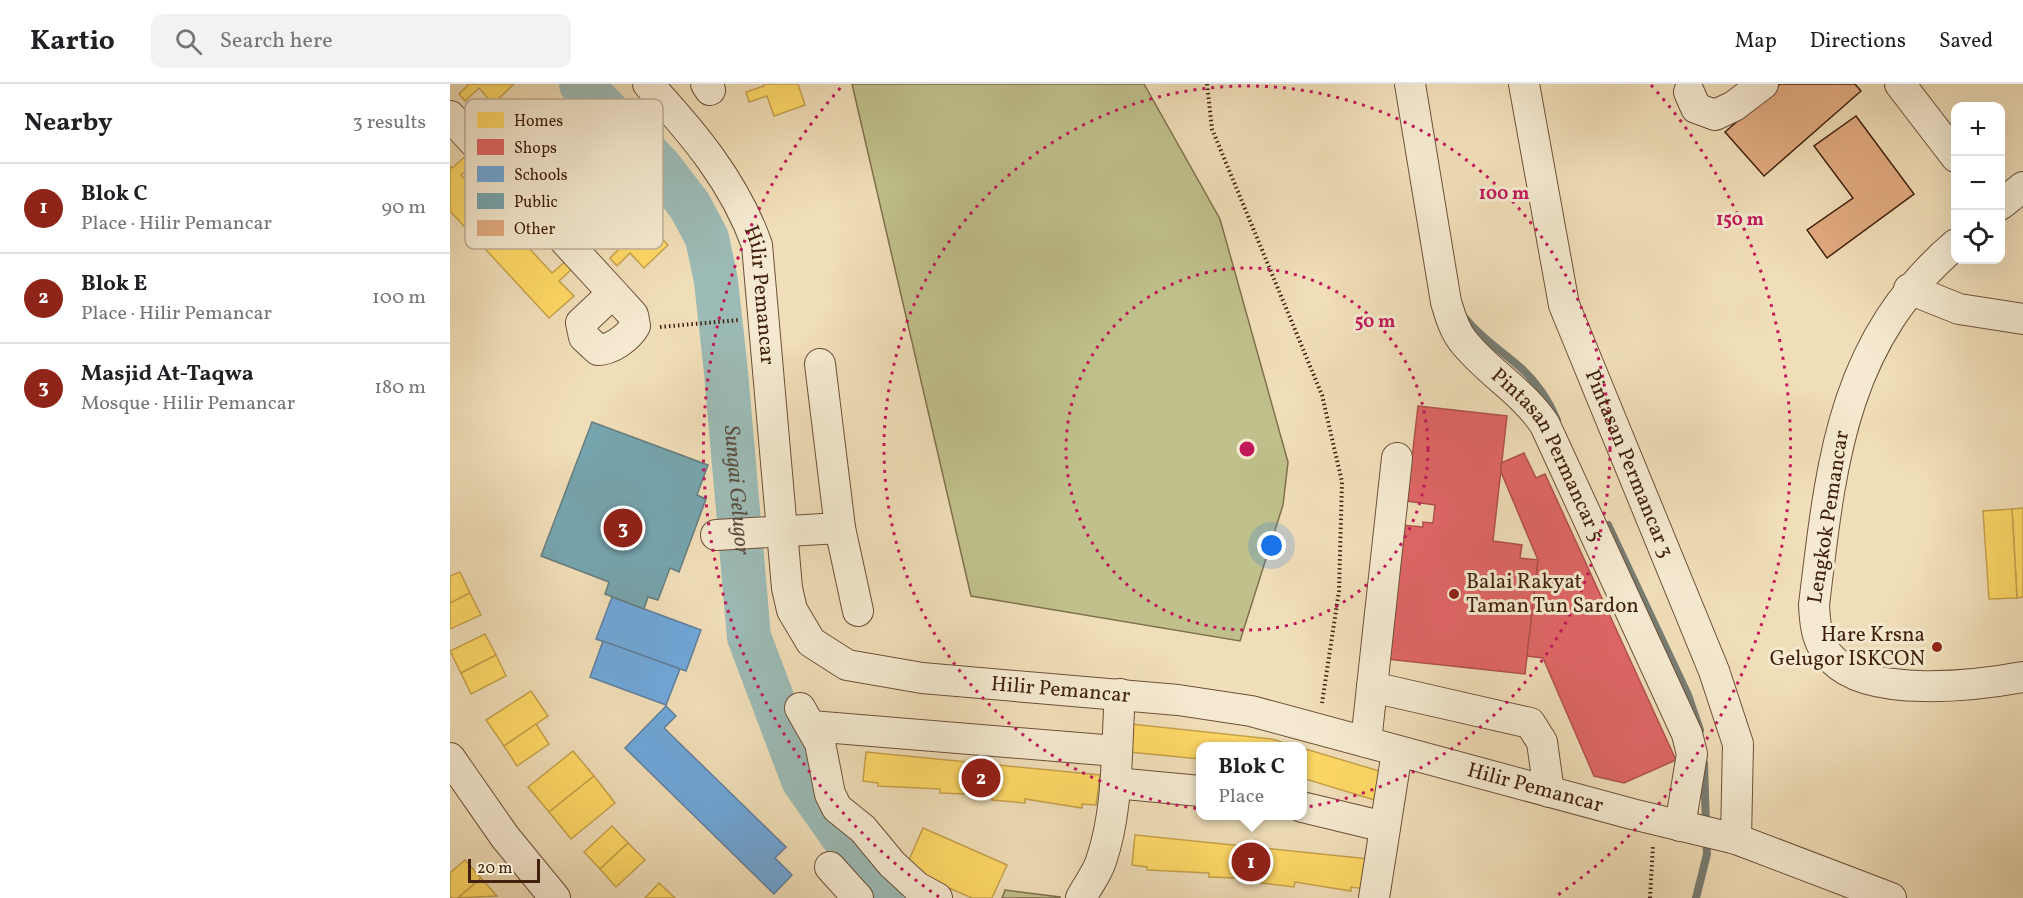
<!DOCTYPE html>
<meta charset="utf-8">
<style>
:root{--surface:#fff;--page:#f2f2f2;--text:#202124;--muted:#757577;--line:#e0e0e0;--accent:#8f2418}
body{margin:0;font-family:Vollkorn,serif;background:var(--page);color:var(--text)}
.controls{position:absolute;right:18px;top:18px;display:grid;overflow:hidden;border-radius:12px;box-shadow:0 6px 24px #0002}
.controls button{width:54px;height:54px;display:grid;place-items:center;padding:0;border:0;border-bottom:2px solid var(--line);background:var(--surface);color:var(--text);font:30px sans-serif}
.scale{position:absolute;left:18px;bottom:15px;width:72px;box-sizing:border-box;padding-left:6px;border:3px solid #41210e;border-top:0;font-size:16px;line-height:21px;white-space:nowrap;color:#41210e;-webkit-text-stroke:4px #f5ead1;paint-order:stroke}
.you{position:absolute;left:822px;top:462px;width:21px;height:21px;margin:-15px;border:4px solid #fff;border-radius:50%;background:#1a73e8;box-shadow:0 0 0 9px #1a73e833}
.badge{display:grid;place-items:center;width:39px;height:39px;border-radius:50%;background:var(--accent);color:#fff;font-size:20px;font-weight:700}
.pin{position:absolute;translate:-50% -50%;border:3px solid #fff;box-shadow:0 2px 6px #0006}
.popup{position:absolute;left:746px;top:658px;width:111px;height:78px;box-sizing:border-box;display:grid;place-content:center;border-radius:12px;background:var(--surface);filter:drop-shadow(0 2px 4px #0005);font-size:20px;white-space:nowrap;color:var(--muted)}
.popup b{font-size:22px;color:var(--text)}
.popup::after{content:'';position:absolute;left:50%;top:100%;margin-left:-12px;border:12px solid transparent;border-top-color:var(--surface)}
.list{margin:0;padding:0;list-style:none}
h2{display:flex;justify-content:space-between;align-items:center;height:78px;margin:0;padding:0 24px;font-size:26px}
h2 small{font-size:20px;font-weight:400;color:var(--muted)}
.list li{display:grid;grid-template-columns:39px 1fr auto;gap:18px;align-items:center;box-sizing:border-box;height:90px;padding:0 24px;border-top:2px solid var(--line)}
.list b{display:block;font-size:22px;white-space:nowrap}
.list p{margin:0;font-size:20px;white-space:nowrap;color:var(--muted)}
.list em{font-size:20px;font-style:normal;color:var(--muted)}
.icon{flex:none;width:33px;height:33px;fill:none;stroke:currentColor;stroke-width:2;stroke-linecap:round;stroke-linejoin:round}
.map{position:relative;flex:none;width:1573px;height:814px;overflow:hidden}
header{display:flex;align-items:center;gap:36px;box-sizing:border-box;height:84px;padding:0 30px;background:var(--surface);border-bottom:2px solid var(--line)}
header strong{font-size:28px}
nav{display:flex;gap:33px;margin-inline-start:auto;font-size:21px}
.search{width:420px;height:54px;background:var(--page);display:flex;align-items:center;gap:15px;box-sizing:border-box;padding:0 21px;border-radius:12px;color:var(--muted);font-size:22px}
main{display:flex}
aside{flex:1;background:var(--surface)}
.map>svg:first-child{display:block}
.green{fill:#bfc08b;stroke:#80704c;stroke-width:1.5}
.homes{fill:#ffd966;stroke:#c6a24c;stroke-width:1.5}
.shops{fill:#e06666;stroke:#b0514c;stroke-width:1.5}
.schools{fill:#6fa8dc;stroke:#61809e;stroke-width:1.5}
.public{fill:#76a5af;stroke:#667d7f;stroke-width:1.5}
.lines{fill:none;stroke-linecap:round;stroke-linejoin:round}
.stream{stroke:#787d73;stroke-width:8}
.river{stroke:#9cbbb6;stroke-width:44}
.building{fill:#e2ab81;stroke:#41210e;stroke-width:1.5}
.minor-casing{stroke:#6d5038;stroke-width:32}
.path{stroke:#41210e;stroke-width:4;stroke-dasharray:1.5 3;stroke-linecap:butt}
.minor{stroke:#f5ead1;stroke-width:30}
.ring{fill:none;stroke:#c2185b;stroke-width:3;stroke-dasharray:3 6}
.poi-dot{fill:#8f2418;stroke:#f5ead1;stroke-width:2}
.labels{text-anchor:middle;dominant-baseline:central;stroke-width:6;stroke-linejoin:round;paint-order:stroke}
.street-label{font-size:21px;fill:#41210e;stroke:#f5ead1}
.poi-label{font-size:21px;fill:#41210e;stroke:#f5ead1;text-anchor:start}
.water-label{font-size:22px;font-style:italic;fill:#5c4f40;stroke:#f5ead1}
.key{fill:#f5ead1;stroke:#bfae96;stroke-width:1.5}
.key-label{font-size:16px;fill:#41210e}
.centre{fill:#c2185b;stroke:#f5ead1;stroke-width:3}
.ring-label{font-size:18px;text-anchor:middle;font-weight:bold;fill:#c2185b;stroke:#f5ead1;stroke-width:6;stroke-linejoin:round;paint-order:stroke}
</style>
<header>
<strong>Kartio</strong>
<div class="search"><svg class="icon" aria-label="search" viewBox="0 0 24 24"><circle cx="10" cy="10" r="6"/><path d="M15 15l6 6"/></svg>Search here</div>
<nav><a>Map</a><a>Directions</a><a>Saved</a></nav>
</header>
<main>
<aside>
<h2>Nearby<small>3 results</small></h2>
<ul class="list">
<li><span class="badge">1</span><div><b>Blok C</b><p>Place · Hilir Pemancar</p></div><em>90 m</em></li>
<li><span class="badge">2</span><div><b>Blok E</b><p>Place · Hilir Pemancar</p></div><em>100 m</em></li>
<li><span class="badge">3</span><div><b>Masjid At-Taqwa</b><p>Mosque · Hilir Pemancar</p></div><em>180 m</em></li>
</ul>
</aside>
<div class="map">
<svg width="1573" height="814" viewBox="0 0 1573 814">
<rect width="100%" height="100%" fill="#f0deb8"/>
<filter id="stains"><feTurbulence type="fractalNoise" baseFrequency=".00333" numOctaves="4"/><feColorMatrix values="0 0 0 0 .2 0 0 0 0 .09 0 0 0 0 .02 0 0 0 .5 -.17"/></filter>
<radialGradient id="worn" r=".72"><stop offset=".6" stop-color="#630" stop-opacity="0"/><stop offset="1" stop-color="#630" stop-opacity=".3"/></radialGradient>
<!-- green -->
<g class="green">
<path d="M402,0H694L770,135L838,378L833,421L790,557L521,512Z"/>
<path d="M555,806L610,813V814H552Z"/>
</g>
<!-- homes -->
<g class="homes">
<path d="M19,0H64L43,20L29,4L15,17L9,10Z"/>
<path d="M313,0H348L355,21L324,32L317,12L299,18L296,8L314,2Z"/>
<path d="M84,20L218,161L194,184L180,169L167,182L160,174L173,161L147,134L134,146L127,139L140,127L115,101L100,115L92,106L107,92L81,64L66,78L58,70L75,55L62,41Z"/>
<path d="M19,69L27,77L11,91L37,119L52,105L61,114L46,127L70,154L83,142L90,149L77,162L102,189L116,177L123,184L109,197L124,212L99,234L0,127V82L2,84Z"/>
<path d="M1573,424V513L1567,514L1562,425Z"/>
<path d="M1562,425L1567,514L1539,515L1533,427Z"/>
<path d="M10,488L20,509L0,519V492Z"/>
<path d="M20,509L31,531L0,545V519Z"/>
<path d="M35,550L46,571L11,589L0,567Z"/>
<path d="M46,571L56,592L21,610L11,589Z"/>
<path d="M81,607L98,632L54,662L36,636Z"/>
<path d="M86,640L99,660L67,682L54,662Z"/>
<path d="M681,640L821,655L846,662H750V675L679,668Z"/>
<path d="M852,664L936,689L928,717L852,694Z"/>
<path d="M123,667L144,692L99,728L78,703Z"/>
<path d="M416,668L650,691L646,721L632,720V724L575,715V719L542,716V711L490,709V705L428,702V699L413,697Z"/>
<path d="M144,692L165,719L121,755L99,728Z"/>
<path d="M162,742L178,759L150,785L134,768Z"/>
<path d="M473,744L557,781L542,814H522L455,785Z"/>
<path d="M685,751L919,775L916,805L901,803V807L845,798L844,803L811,799L812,795L759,793V789L697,786V783L682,781Z"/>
<path d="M178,759L195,776L166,803L150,785Z"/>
<path d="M15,776L31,794L8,814H0V789Z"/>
<path d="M31,794L47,812L8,814Z"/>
<path d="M209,799L225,814H195Z"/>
</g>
<!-- shops -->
<g class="shops">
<path d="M968,322L1057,332L1043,457L1072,461L1070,474L1088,476L1075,590L937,575L952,441L973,443V438L983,439L985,421L957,417Z"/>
<path d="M1074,369L1086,394L1095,390L1226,676L1174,699L1144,692L1093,574L1077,572L1088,476L1051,388V379Z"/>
</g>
<!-- schools -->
<g class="schools">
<path d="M162,513L251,546L236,587L146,555Z"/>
<path d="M153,557L230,585L216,621L140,593Z"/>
<path d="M216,622L226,632L214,644L336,763L325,774L342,791L324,810L175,664Z"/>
</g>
<!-- public -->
<path class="public" d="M142,338L258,381L247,411L256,415L229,488L220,484L208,516L198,513L194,525L155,510L159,498L91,472Z"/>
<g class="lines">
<!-- stream -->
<g class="stream">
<path d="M1016,235C1031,255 1054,268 1072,285C1088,300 1099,317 1107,336"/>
<path d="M1158,441L1238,611L1250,646"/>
<path d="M1254,679L1256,742"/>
<path d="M1246,814L1257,770L1256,754"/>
</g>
<!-- river -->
<path class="river" id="s1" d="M131,0L210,83L240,122L257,154L266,197L276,288L299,553L353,696L393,753L451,814"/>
</g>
<!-- building -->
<g class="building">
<path d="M1330,0H1405L1411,7L1314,92L1275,48Z"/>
<path d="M1406,32L1464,110L1377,174L1357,146L1403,114L1364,62Z"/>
</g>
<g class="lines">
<!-- minor casing -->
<g class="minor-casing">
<g id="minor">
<path id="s2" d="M198,0C243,49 284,97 307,161L337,504L342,526L361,558L397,581L472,594L728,616L801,627L1182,730L1286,755L1441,814"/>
<path d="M256,0L260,6"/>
<path id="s3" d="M960,0L996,218C1000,231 1004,246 1013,257C1037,288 1073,307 1095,341L1237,650L1242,670L1230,742"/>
<path id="s4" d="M1074,0L1114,221L1264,587L1288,660L1286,755"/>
<path d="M1450,0L1506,73"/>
<path d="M1239,8L1246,24L1265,31L1284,22L1313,0"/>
<path d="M0,32L163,209L183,231L185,242C178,254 161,266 148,266L134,253L131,239L163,209"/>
<path d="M1550,121L1573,103"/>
<path d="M1506,160C1391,258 1381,381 1364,521C1365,542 1367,561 1383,576C1420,614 1524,602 1573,593"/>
<path d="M1459,205L1509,225L1573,235"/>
<path d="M370,280L390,444L408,527"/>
<path d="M266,451L390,444"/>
<path d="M922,603L1080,639L1092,658L1099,708"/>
<path d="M350,624L370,659L380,710L387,724L413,745L442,780L467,803L487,814"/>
<path d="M361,642L666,667"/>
<path d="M916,658L947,374"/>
<path d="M0,674L55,753L105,814"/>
<path d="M665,699L750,707"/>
<path d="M852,723L935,743"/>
<path d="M380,783L408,814"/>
<path d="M631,814C637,802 647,790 651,777C669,725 666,665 670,610"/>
<path d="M924,814L947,668"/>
</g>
</g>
<!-- path -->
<g class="path">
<path d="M757,0L762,45L872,311L892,398L889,507L872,619"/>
<path d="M210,243L289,236"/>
<path d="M1200,814L1203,761"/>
</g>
<!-- minor -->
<use href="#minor" class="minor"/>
</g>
<!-- distance rings -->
<g class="ring">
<circle cx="797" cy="365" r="181"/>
<circle cx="797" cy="365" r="363"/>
<path d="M489 813A544 544 0 0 1 393 1M1201 1A544 544 0 0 1 1105 813"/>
</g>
<!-- markers -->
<g class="poi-dot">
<circle cx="1004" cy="510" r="6"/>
<circle cx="1487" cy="563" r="6"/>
</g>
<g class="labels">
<!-- street labels -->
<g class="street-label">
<text stroke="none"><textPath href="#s2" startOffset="246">Hilir Pemancar</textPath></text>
<text stroke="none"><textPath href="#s3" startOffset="408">Pintasan Permancar 5</textPath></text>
<text stroke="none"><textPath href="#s4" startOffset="396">Pintasan Permancar 3</textPath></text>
<text transform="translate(1379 433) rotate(-81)">Lengkok Pemancar</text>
<text stroke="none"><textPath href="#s2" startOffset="858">Hilir Pemancar</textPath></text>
<text stroke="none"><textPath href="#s2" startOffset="1344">Hilir Pemancar</textPath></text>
</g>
<!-- poi labels -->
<g class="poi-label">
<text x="1016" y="498">Balai Rakyat<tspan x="1016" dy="24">Taman Tun Sardon</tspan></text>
<text x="1475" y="551" text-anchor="end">Hare Krsna<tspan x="1475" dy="24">Gelugor ISKCON</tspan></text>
</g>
<!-- water labels -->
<g class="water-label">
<text stroke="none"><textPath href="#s1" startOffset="454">Sungai Gelugor</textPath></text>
</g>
</g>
<!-- legend -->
<rect x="15" y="15" width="198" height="150" rx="9" class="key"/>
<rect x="27" y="28" width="27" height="16" fill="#ffd966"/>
<rect x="27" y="55" width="27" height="16" fill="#e06666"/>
<rect x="27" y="82" width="27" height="16" fill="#6fa8dc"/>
<rect x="27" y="109" width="27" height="16" fill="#76a5af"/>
<rect x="27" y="136" width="27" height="16" fill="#e2ab81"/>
<g class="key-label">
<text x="64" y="42">Homes</text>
<text x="64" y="69">Shops</text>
<text x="64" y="96">Schools</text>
<text x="64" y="123">Public</text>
<text x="64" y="150">Other</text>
</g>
<circle cx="797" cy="365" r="9" class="centre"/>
<g class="ring-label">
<text x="1054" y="115">100 m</text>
<text x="1290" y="141">150 m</text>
<text x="925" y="243">50 m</text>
</g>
<rect width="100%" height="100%" filter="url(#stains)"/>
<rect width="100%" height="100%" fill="url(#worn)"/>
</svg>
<div class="controls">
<button>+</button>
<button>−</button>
<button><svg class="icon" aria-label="locate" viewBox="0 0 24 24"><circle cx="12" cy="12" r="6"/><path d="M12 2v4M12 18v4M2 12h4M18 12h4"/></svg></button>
</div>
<div class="scale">20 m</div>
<div class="you"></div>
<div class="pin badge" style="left:801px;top:778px">1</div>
<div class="popup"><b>Blok C</b>Place</div>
<div class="pin badge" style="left:531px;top:694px">2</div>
<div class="pin badge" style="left:173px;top:444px">3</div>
</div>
</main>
